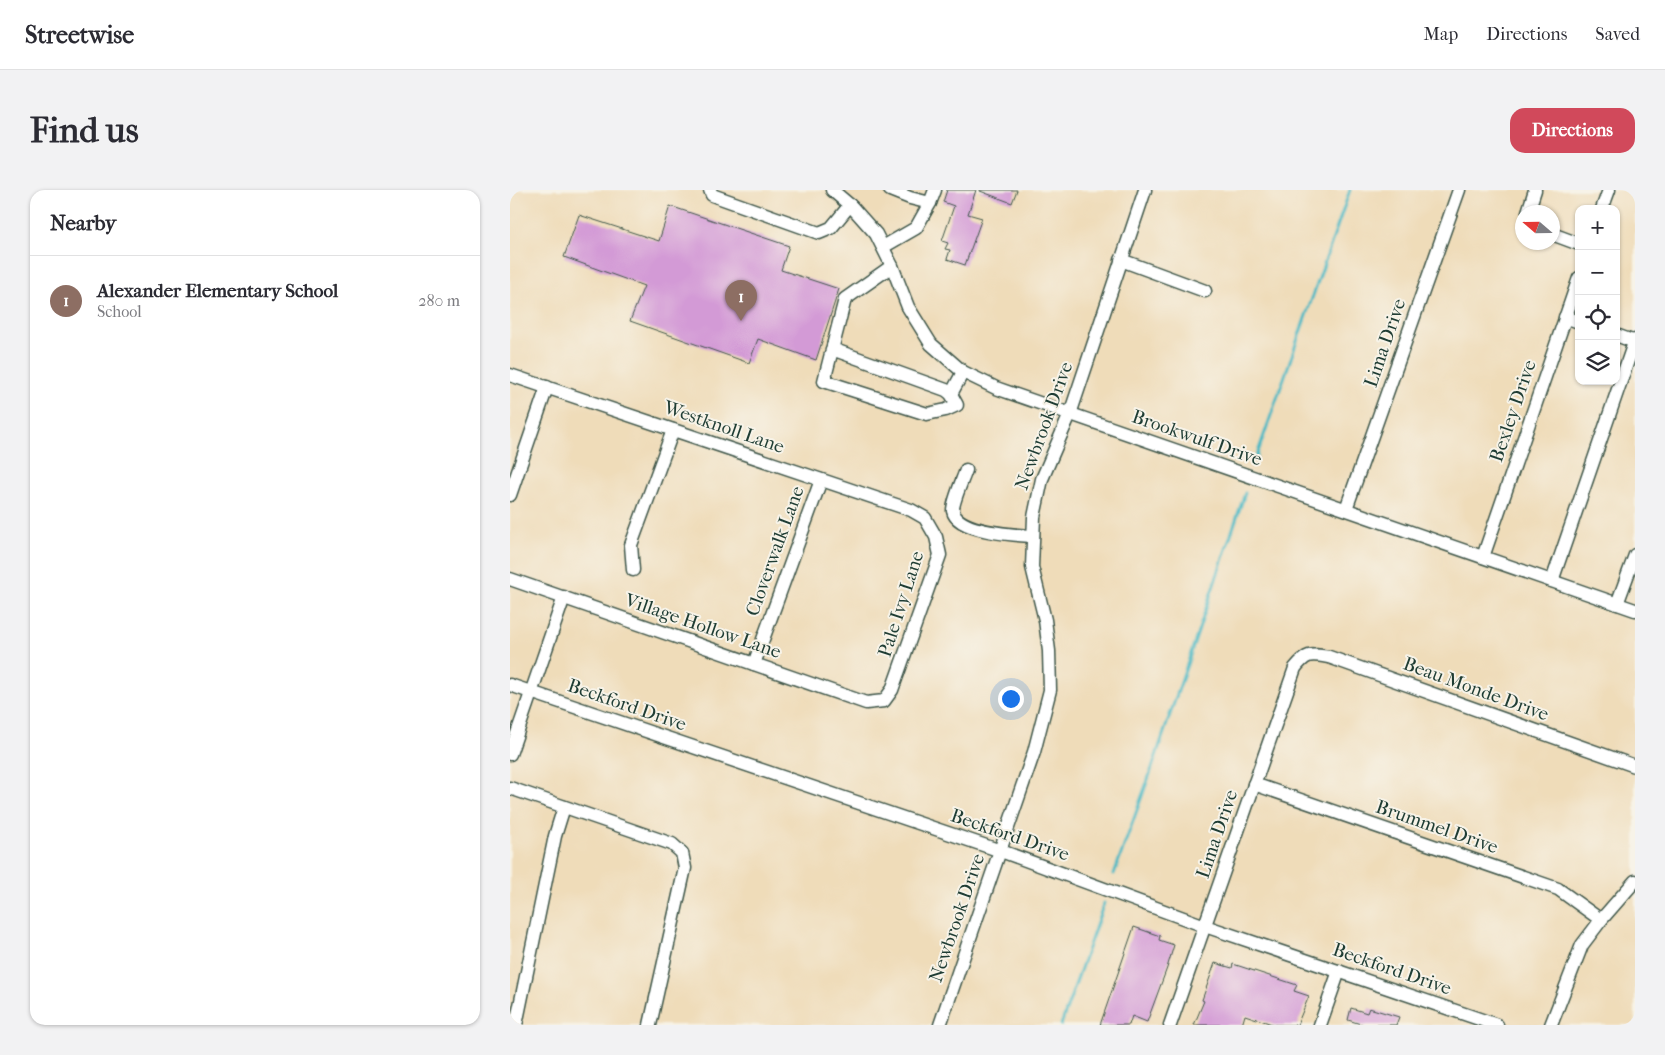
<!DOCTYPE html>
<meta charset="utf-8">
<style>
:root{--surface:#fff;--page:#f2f2f3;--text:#2b2b33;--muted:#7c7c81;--line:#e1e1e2;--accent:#d1495b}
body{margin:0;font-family:"IM FELL French Canon",serif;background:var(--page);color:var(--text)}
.controls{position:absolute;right:15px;top:15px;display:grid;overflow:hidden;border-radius:10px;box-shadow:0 1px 4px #0004}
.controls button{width:45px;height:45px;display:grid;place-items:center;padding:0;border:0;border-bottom:1px solid var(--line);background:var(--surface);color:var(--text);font:25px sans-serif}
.compass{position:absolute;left:1005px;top:15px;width:45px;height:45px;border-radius:50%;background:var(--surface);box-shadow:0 1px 4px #0004;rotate:290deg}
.you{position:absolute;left:500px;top:508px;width:18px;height:18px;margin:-12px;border:4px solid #fff;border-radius:50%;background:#1a73e8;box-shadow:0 0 0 8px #1a73e833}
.badge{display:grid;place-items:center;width:32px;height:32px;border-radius:50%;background:var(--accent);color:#fff;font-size:16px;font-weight:700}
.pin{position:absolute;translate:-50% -41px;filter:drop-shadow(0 1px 2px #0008)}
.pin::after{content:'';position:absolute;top:26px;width:18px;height:15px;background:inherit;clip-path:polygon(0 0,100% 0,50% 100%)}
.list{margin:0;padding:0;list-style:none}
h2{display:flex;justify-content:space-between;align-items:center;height:65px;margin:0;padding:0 20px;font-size:21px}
h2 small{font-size:16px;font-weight:400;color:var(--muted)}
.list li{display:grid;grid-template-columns:32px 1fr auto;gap:15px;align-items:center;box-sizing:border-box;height:90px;padding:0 20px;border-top:1px solid var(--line)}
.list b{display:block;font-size:19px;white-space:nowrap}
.list p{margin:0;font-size:16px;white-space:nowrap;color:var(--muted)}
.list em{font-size:16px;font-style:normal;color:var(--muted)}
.icon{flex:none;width:28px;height:28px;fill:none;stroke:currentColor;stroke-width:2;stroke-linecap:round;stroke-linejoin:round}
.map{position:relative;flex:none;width:1125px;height:835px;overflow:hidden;border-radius:15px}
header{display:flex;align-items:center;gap:30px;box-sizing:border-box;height:70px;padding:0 25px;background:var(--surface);border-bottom:1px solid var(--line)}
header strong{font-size:24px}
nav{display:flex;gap:28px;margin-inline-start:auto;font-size:18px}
.intro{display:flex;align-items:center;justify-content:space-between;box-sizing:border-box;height:120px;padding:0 30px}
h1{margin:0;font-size:35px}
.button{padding:12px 22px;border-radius:15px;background:var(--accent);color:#fff;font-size:18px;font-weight:700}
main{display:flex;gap:30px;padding:0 30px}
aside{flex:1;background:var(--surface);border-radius:15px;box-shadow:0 1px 4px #0004}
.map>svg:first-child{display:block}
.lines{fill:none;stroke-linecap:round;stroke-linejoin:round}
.stream{stroke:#4bb9c4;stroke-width:3}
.building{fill:#d39ad6}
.minor-casing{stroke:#3e5548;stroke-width:15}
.minor{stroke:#fff;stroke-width:12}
.labels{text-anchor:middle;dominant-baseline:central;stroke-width:4;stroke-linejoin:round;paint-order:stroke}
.street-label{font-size:19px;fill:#1f3d34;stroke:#f7f3e8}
</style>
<header>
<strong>Streetwise</strong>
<nav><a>Map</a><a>Directions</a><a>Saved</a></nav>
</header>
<div class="intro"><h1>Find us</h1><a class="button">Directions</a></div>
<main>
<aside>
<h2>Nearby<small></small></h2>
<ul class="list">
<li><span class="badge" style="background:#8d6e63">1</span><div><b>Alexander Elementary School</b><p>School</p></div><em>280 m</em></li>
</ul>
</aside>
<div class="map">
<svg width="1125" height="835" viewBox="0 0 1125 835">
<rect width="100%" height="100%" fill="#f7f3e8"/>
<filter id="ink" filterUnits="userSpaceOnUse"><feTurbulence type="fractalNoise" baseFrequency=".02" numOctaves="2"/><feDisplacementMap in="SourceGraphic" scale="10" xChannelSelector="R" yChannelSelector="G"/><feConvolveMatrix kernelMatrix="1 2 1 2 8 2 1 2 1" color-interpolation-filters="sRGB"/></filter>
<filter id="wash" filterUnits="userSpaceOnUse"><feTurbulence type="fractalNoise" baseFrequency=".0096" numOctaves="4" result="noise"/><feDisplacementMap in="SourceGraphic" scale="20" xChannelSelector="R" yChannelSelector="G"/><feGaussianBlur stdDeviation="1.12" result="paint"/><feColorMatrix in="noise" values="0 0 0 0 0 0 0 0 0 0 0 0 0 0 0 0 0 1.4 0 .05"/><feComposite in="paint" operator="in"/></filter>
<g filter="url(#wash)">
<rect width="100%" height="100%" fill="#efdcb9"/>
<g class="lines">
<!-- stream -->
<g class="stream">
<path d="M746,268L840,0"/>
<path d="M604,684L641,581L735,303"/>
<path d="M551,835L594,713"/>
</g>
</g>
<g id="blocks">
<!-- building -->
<g class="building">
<path d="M437,0H466L458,24L472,28L455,75L437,69L440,60L435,59L438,53L432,51L444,16L433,12Z"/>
<path d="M470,0H507L502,13L470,1Z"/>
<path d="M160,16L279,56L271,80L329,99L306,170L248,149L239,173L120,131L134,96L54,67L69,25L149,51Z"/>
<path d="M624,737L650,746L649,750L664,755L657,778L637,832L622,826L619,835H590Z"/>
<path d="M705,773L722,778L723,774L787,795L784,801L799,806L787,835H765L735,825L732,835H684L694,811L692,810Z"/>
<path d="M841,818L857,823L859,818L889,827L886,835H854L838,830Z"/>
</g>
</g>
</g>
<g filter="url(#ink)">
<use href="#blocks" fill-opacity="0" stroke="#3e5548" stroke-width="1"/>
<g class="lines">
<!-- minor casing -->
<g class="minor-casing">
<g id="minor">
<path d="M200,0L202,5L309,43L321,38L340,15"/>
<path d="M322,0L342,17L366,44L382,76L398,117L421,154L453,182L486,198L1125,420"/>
<path d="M380,0L400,8L420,13L425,0"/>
<path d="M1092,19L1099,0"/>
<path d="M1018,22L1025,0"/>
<path d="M1042,44L1069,54"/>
<path d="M373,57L406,38L420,13"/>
<path d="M611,70L695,101"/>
<path d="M1055,127L1069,132"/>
<path d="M1106,145L1125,152"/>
<path d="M322,159L436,200L441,204L447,215L436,220L417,224L314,191L335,109L382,76"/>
<path d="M0,185L401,320L415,328L426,347L430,365L382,500L374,511L356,513L0,389"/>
<path d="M441,204L453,182"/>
<path d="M456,280C453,289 442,313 443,321C447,342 506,345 523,346"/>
<path d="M0,305L37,197"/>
<path d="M836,319L949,0"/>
<path d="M973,367L1069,88"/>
<path d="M123,380L121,355L163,240"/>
<path d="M1042,391L1125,150"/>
<path d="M1107,414L1125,365"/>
<path d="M244,474L311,290"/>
<path d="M0,495L491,661L695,736L987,835"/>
<path d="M0,564L54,407"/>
<path d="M744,594L1048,699L1091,730"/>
<path d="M0,598L162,654L172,663L175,678L140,835"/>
<path d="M6,835L45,646L54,617"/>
<path d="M430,835L524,562L540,500L539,461L535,430L522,377L524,327L532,289L560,224L635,0"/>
<path d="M660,835L785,478C797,463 800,464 819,467L1125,576"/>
<path d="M810,835L829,781"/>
<path d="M1041,835L1072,755L1091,730L1125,691"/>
</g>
</g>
<!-- minor -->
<use href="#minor" class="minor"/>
</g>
</g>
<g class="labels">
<!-- street labels -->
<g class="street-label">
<text transform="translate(875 153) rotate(-71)">Lima Drive</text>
<text transform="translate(1003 221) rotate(-71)">Bexley Drive</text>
<text transform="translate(534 236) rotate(-70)">Newbrook Drive</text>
<text transform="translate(214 237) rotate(19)">Westknoll Lane</text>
<text transform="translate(687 248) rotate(19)">Brookwulf Drive</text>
<text transform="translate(265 361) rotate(-70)">Cloverwalk Lane</text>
<text transform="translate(391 414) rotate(-72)">Pale Ivy Lane</text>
<text transform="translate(193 436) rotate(19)">Village Hollow Lane</text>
<text transform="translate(966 499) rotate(20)">Beau Monde Drive</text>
<text transform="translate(117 515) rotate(19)">Beckford Drive</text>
<text transform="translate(927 637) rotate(19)">Brummel Drive</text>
<text transform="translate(707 644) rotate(-71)">Lima Drive</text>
<text transform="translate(500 645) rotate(19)">Beckford Drive</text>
<text transform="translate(447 728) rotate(-71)">Newbrook Drive</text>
<text transform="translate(882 779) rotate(19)">Beckford Drive</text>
</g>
</g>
</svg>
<div class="controls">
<button>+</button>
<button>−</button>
<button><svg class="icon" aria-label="locate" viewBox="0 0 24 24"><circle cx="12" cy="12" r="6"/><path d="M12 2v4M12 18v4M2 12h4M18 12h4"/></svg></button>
<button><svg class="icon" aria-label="layers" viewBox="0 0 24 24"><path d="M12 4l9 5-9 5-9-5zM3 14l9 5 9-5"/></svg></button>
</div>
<svg class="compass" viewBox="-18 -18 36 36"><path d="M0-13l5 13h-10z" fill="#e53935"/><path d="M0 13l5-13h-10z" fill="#7c7c81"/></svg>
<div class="you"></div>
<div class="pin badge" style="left:231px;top:131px;background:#8d6e63">1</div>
</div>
</main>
